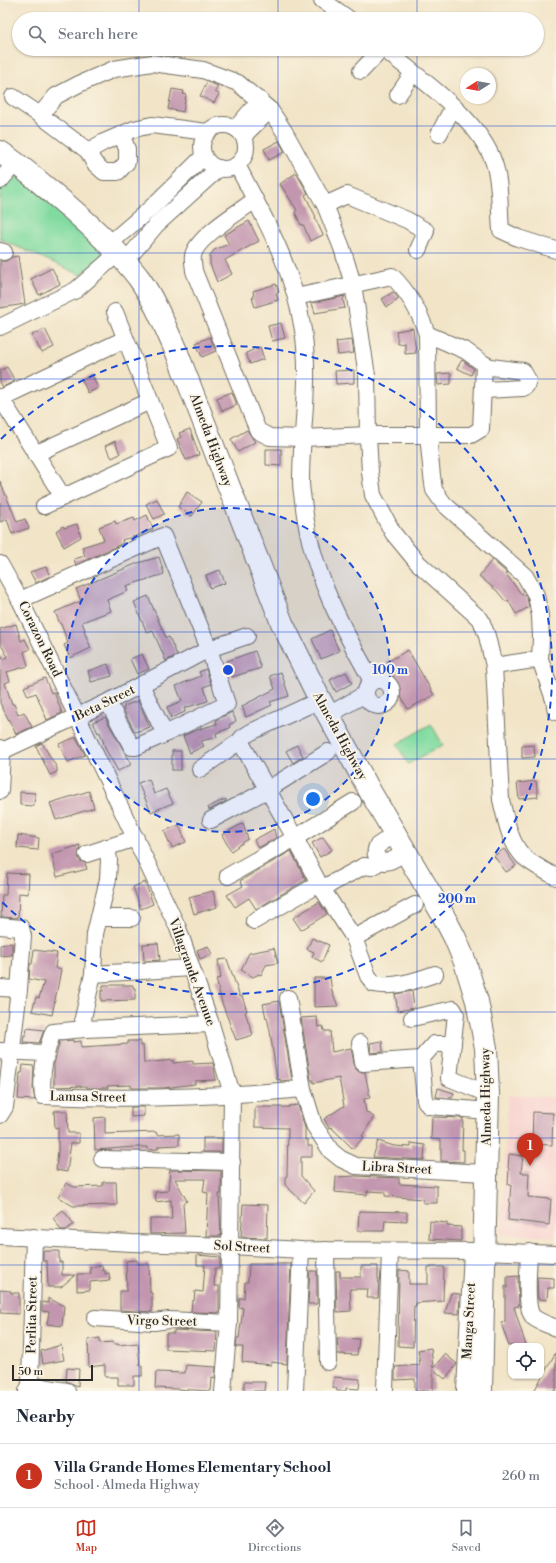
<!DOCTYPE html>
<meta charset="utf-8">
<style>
:root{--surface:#fff;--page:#f6f6f7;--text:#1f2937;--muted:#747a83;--line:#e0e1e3;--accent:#c8321e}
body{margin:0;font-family:"Libre Bodoni",serif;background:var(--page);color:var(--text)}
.controls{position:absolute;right:12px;bottom:12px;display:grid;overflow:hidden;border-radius:8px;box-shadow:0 1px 3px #0004}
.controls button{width:36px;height:36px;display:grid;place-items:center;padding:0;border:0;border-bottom:1px solid var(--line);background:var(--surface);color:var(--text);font:20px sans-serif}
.compass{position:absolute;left:460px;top:68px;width:36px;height:36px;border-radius:50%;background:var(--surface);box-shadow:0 1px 3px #0004;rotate:259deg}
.scale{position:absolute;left:12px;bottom:10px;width:81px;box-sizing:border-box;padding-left:4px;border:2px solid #2b2b2b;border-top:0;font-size:11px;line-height:14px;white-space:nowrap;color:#2b2b2b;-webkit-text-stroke:3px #fcf5e5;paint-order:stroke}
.you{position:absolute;left:313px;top:799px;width:14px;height:14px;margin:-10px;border:3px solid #fff;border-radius:50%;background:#1a73e8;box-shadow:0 0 0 6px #1a73e833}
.badge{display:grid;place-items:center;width:26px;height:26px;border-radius:50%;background:var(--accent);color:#fff;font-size:13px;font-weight:700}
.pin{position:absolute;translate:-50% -33px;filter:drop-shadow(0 1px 2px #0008)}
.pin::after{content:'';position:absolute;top:21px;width:14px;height:12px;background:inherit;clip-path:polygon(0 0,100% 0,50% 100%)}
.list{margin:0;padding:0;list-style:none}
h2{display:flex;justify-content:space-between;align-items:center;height:52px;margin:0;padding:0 16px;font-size:17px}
h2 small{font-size:13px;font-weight:400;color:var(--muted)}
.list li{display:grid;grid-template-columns:26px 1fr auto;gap:12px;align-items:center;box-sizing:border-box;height:64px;padding:0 16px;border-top:1px solid var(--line)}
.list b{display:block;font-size:15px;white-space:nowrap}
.list p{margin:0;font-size:13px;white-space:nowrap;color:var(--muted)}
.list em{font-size:13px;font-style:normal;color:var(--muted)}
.icon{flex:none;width:22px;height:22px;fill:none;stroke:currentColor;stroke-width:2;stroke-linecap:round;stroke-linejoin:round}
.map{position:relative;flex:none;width:556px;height:1391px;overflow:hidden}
.search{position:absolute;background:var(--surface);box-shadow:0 1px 3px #0004;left:12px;right:12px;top:12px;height:44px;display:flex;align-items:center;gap:10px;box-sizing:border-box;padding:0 14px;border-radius:22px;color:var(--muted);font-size:15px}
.sheet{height:116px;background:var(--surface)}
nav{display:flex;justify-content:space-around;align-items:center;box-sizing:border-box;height:56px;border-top:1px solid var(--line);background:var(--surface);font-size:11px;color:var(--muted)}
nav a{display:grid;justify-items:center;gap:2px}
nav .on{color:var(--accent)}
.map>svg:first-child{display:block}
.built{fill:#f7d0ce}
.green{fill:#81dba1;stroke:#568366}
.building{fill:#c296af}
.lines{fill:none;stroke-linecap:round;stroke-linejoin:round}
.minor-casing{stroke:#706c62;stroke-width:18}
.highway-casing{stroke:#706c62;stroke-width:24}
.minor{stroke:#fff;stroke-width:16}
.highway{stroke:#fff;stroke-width:22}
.grid{fill:none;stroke:#1d4ed8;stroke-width:1;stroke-opacity:0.55}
.ring{fill:none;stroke:#1d4ed8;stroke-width:2;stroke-dasharray:7 5}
.labels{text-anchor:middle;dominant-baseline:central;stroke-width:3.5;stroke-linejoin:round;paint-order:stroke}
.street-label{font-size:13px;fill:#2b2b2b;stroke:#fcf5e5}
.centre{fill:#1d4ed8;stroke:#fcf5e5;stroke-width:2}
.ring-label{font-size:12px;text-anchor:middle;font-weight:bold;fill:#1d4ed8;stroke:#fcf5e5;stroke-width:3.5;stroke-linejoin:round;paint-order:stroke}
</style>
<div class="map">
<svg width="556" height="1391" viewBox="0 0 556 1391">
<rect width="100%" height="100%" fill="#fcf5e5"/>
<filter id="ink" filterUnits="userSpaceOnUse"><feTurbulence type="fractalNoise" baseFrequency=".025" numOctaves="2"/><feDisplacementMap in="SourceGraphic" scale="8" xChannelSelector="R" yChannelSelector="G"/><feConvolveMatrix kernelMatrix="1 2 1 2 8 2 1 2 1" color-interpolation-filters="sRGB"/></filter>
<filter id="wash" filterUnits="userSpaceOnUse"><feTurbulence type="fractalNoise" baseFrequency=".012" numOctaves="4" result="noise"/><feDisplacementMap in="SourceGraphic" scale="16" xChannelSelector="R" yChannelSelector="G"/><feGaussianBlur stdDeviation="0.9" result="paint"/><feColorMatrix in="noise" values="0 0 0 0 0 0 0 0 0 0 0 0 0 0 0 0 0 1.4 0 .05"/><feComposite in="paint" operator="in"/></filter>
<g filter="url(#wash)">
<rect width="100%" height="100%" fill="#f1e4c7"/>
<!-- built -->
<path class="built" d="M508,1095L556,1097V1237L501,1234Z"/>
<!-- green -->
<g class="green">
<path d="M15,170L104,254L81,275L0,239V189Z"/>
<path d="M431,724L443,745L408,764L397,744Z"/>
</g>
<g id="blocks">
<!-- building -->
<g class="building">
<path d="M207,82L218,86L215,92L219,94L214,103L200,96Z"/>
<path d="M172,89L184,91L183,94L186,95L183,112L168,109Z"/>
<path d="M279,141L285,152L269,160L264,149Z"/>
<path d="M296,173L308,193L305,195L316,217L315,218L323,235L310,241L303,224L301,225L295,212L297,210L280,184Z"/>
<path d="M249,221L259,241L225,260L232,274L217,282L210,264V256L214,250L229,244L224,235Z"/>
<path d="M18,256L25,304L0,308V261H6L12,257Z"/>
<path d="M52,268L60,284L39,295L31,279Z"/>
<path d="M276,284L279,292L276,293L278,300L255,307L252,298L254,297L253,291Z"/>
<path d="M393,292L399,299L387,307L382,299Z"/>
<path d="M345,296L343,300L345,308L315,313L312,303Z"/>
<path d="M281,323L285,338L272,341L268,326Z"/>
<path d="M413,328L416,353L405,354V343L398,344L396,331Z"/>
<path d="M45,329L54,347L42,353L32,335Z"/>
<path d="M210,337L216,351L202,357L196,343Z"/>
<path d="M352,340L354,353L338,355L336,342Z"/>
<path d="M260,347L264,359L250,364L246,353Z"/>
<path d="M462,360L474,369L471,375L457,368Z"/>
<path d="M7,367L15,381L3,387L0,382V371Z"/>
<path d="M354,370V383L336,384L335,371Z"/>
<path d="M451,373V384L438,385L437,374Z"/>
<path d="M92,375L98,388L88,393L82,380Z"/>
<path d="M232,392L237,405L222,411L217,398Z"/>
<path d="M190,429L199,455L186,460L177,439L181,437L179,433Z"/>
<path d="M247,430L255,442L238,452L231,439Z"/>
<path d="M115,441L120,454L112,458L105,446Z"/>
<path d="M266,449H281V466L266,465Z"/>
<path d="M0,481L17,522L25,519L29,528L12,534L7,519L0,522Z"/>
<path d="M187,492L202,502L192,516L178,507Z"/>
<path d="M157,499L164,514L154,519L146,504Z"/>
<path d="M147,515L153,529L139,535L122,540L123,543L76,565L74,559L85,556L82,547L104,540L99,527L115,521L116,524L134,518L135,521Z"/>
<path d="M77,524L81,537L64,547L56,531L63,526L64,528Z"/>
<path d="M159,557L164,574L126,586L128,591L107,600L111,611L82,622L85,630L84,631L91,648L70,658L64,645L68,643L61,624H60L55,612L81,601L76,589L138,563Z"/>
<path d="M492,560L507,573L506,574L522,595L524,594L527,598L529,607L516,614L508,600L506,602L497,591L479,576Z"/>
<path d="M46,567L50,576L36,583L30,572Z"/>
<path d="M220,570L225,583L210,588L206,575Z"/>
<path d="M148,596L166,638L169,637L177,655L166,661L153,631L147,633L134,602Z"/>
<path d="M16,624L21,641L25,639L30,649L24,652L28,666L7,672L10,681L5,683L12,704H14L18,715L24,712L32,727L16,734L0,703V656H2L3,659L8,657L0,643V629Z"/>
<path d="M330,630L339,651L321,659L312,639Z"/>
<path d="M408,650L434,695L408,709L397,690L399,688L391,674L394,673L387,662Z"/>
<path d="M255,651L261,668L232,677L227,661Z"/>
<path d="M142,654L149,669L137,674L130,659Z"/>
<path d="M108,664L112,676L91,682L88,671Z"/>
<path d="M206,669L211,684L204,687L208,701L184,708L185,712L171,718L167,707L182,701L176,686L201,676L199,672Z"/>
<path d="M281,672L289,696L270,702L272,705L246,717L242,706L275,689L270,676Z"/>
<path d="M346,672L352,683L336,692L330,680Z"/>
<path d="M45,678L51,693L54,692L62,713L47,720L36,693L28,696L24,687Z"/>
<path d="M138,701L150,727L135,732L123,709L124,708V706Z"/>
<path d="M232,712L236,721L229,725L230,728L216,733L217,737L201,741L204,746L190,753L183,736L196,730L217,724L216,720Z"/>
<path d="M105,717L124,751L132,764L118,771L106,750L100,732L98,733L93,722Z"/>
<path d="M76,737L85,755L68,762L59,744Z"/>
<path d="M42,743L57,768V772L50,775L36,746Z"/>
<path d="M297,745L303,756L293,763L286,751Z"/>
<path d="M534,745L535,757L522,758V746Z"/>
<rect x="172" y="751" width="9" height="19"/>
<path d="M149,779L154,794L166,789L173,803L151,812L138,783Z"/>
<path d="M536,781L538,797L519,799L517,783Z"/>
<path d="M89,791L94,808L56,820L50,803Z"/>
<path d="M20,792L35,793L34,806L20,805Z"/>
<path d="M226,799V801L209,810L208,807Z"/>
<path d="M243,823L248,839L231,851L222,835Z"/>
<path d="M179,825L186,842L172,848L164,831Z"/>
<path d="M274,829L276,838L258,848L254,840Z"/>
<path d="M18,835L39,838L38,850L17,848Z"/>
<path d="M323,837L332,850L320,857L312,843Z"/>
<path d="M80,845L78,857L80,861L85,863L87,869L57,877L52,854Z"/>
<path d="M504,849L516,866L506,872L494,856Z"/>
<path d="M291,851L306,880L256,909L249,898L235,907L227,895L243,886L240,881Z"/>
<path d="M7,873L29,874L28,894L19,893L18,918L1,917L2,895H6Z"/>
<path d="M145,882L153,904L141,909L133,887Z"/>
<path d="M213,891L217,907L194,914L189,897Z"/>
<path d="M319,902L327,914L301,930L293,918Z"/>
<path d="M312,938L329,945L322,962L312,957L314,952L307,949Z"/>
<path d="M12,943V955L0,956V945Z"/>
<path d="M158,943L160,960L144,961L143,944Z"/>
<path d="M208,946L212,954L200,959L197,950Z"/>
<path d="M274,948L278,963L266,965L261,975L259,974L253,977L241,970L249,953Z"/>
<path d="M34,950L57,953L55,968L61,970L52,1015L32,1011L36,997L39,998L44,982L29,979L30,964H32Z"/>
<path d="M227,959L240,997L242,996L247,1011L245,1012L253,1035L236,1040L222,1003L216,979L221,978L218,960Z"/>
<path d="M314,978H330L332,991L338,1006L314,1007Z"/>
<path d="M103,985H133V988H135V1000L101,1001V991H103Z"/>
<path d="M412,991L414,1008L398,1011L395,994Z"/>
<path d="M279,1001L292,1080L280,1081V1079L277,1080L270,1031L267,1017L266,1018L263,1004Z"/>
<path d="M317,1017L318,1027L323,1026L324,1031H330L332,1052L351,1048L355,1068L359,1072H365L370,1098L364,1099L366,1112L374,1117L362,1136L364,1137L353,1149L331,1127L329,1128L324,1119L344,1106L339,1078L313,1083V1080H311L301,1018Z"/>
<path d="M27,1028L44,1030L39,1043L23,1042L24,1035H26Z"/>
<path d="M73,1040V1042L81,1041V1047L128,1044V1041H140V1046L143,1045L144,1063L173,1060V1063L193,1061V1064L213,1063L216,1080L195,1081V1084L164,1088H131V1085L107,1086L108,1088H87V1086L54,1087V1064L60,1041Z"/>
<path d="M382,1041L383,1052L371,1053L370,1043Z"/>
<path d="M23,1065L34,1066L33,1088L35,1100L18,1099L20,1073H22Z"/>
<path d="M438,1088L454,1093L452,1098L436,1097Z"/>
<path d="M298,1105L305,1128V1140H308V1146H312V1157H301V1176L314,1191L304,1203L285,1185V1177L287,1176L288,1128L255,1127V1107H289V1106Z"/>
<path d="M131,1107H144V1116L131,1117Z"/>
<path d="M54,1111H67L68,1133H79V1143H71L67,1172L56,1170L58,1151V1127L55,1128Z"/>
<path d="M533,1112L553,1113L552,1145L532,1144Z"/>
<path d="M105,1117V1134L156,1132L157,1135L179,1134V1145L158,1146V1149L148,1150V1147H135L95,1150L94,1118Z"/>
<path d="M432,1117L463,1118L462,1150H464V1162L441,1161V1140L431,1139Z"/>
<rect x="203" y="1138" width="19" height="14"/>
<path d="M378,1141L394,1146L411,1147V1143L425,1145L424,1160L373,1157Z"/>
<path d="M509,1154L523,1156L521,1173H529L528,1197L551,1199L549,1225L508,1220L511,1185H508L509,1168H508Z"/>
<path d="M170,1170L221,1171V1194H219L221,1236H206L208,1193L203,1192L205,1179H175L187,1201L183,1203L185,1233L150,1234V1219H172L171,1200L156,1202L155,1192L168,1191Z"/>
<path d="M356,1176L399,1178V1184L437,1186V1203H423V1199L385,1196V1192L367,1191V1195L335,1192L336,1177Z"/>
<path d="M103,1182H116L117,1205L73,1206L58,1197L66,1183L74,1187L103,1186Z"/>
<path d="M243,1204L268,1205L267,1238L241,1237Z"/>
<path d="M63,1210L74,1224L66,1230H61L53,1218Z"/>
<path d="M359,1211L407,1212V1221L385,1220L384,1231H358Z"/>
<path d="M430,1221L447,1223V1226L461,1227V1241L429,1239Z"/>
<path d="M43,1251H59V1262H62V1275H75L61,1287H48L47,1261H43Z"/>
<path d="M197,1255L220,1257V1268H215L214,1286H219V1313L191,1312L192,1301H194L195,1291L203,1292L205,1265H197Z"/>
<path d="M137,1260V1264H149L150,1293H152V1312L120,1310V1291H127L126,1261Z"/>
<path d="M249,1264H291L287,1364L271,1362V1365L242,1362L243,1347H236L237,1338H239L243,1308L239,1307V1298H244L245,1282H248Z"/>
<path d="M102,1265L103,1271L105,1270V1274L109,1273L110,1280L90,1282V1290L77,1291V1274H91L90,1267Z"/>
<path d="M361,1266H378V1279H379L378,1298H367L368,1289H350L351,1311L337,1312L336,1271H340V1277H361Z"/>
<path d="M428,1267H444L443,1301L416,1303V1306H414L413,1347L398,1346L399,1270L409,1271V1284H428Z"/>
<path d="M310,1271H317V1304H308Z"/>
<path d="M518,1276L519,1306L514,1307L526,1346H509L501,1323L505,1322V1286L507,1288V1277Z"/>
<path d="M537,1277L554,1278V1288H548L547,1300L538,1299Z"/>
<path d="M0,1290L11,1291V1293H19V1314L0,1313Z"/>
<path d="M451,1293L460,1294L459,1314L445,1313Z"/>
<path d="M48,1298L64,1306L62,1326L47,1324L49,1312L42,1311V1302L48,1303Z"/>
<path d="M174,1330L217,1332L216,1351L166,1349V1333H174Z"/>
<path d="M100,1338V1343L113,1342V1344H118V1345L138,1343L140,1366H142V1376H134V1385H118V1377H105V1365L89,1367L88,1340Z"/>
<path d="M337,1338L359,1339L357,1355L338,1354Z"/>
<path d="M61,1345L64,1360L43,1364L41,1351Z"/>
<path d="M431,1348L433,1368L445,1354L457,1364L445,1379L433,1369V1391H415V1379L395,1380V1367L420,1365L418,1350Z"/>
<path d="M556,1352V1391H534Z"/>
<path d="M186,1365L216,1367L215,1378L212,1377L211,1391L155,1388L156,1372L185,1373Z"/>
<path d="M67,1368L79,1369L78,1386L66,1381Z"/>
<path d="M334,1377L360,1379L359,1389L346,1388V1391H337L336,1388H333Z"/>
<path d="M244,1382H265L264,1391H244Z"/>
</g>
</g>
</g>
<g filter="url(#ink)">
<use href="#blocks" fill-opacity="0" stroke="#706c62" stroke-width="1"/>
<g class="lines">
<!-- minor casing -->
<g class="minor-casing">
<g id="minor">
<path d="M322,0L349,19"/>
<path d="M384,49C420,79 479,118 494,163C501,184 499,208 501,230L518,238L556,250"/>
<path d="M361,71L382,49"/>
<path d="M398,95L413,73"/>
<path d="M13,97L40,115L88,151L94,163L104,172H118L127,162V149L122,136"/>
<path d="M40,115L56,96L79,84L114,69L152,63L203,70L238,83L270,110L284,131L325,205L342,248L353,284L367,376L368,435L370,472L373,495L393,533L417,562L481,620L487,636L494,666L501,800C506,819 509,840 522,855C528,862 547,872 556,877"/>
<circle cx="224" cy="147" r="22"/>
<path d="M236,128L260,100"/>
<path d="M439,134L453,107"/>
<path d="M243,136L270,110"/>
<path d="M88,151L104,142L134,129L152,125L207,132"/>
<path d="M237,165C265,219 293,267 303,330C311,381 301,429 301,481C301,490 303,499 304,508C312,572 341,626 372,681"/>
<path d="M0,181L16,162"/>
<path d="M255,200C240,211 195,238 193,256C192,260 194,267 194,271L258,431L270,437L303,438L368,435H471L481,429L484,364"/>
<path d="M325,205L347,195L407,220L426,231L418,250"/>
<path d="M109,244L151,208L204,156"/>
<path d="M0,251L4,252"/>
<path d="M125,262L156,225L219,168"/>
<path d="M296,297L392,276C408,292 420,313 427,334L428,435L432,476L434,490L444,504L525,576L536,595L540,616L541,638L540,659L554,700L556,712"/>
<path d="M0,327L76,290L118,253"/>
<path d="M427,334L466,351L484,364L491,367L523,371L528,380L526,386L523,388L484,390"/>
<path d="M0,397L63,497"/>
<path d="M1,398L125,339"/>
<path d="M35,454L150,401"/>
<path d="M44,506L169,448L115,312"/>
<path d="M0,564L20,600L77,716L178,928L211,1024L232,1094L229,1323L223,1391"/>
<path d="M20,600L163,536L209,649L227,704L165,734L136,747H132L108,702"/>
<path d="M494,666L540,659"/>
<circle cx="379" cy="693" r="13"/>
<path d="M141,685L165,734"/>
<path d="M320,700L251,732L242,738L240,741L295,838L319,884L354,938L368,976L374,984C394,988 415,981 435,974"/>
<path d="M329,715L365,694"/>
<path d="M0,748L2,752L0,791"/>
<path d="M0,752L108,702L209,649L247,636"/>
<path d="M200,769L240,741"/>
<path d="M211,820L267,790L328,752"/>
<path d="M395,834L377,846C375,851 375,855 378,858C385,868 399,856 406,851"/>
<path d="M107,847L109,860L108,879L95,934L93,974L83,1018L85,1029L211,1024"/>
<path d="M87,854L136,838"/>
<path d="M228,876L295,838L353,802"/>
<path d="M321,889L364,866L372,867L380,861"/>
<path d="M99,918H132"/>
<path d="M254,921L319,884"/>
<path d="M0,926L21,928L23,936L19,989L5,1107L0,1115"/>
<path d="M354,938L415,905"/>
<path d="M93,974L191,968"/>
<path d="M0,988L19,989"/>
<path d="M288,998L303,1089L314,1125L331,1151L341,1159L356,1166L485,1173"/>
<path d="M412,1018L453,1009L456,1014L449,1078L488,1094"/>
<path d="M85,1029L53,1032C45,1053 40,1074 43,1096C129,1100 218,1097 303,1089"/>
<path d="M360,1043L363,1063L421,1059L425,1100L429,1106L488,1111"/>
<path d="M0,1051L45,1053"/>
<path d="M421,1059L434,1044H453"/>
<path d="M102,1159L232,1162"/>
<path d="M0,1236L132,1243L231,1246L301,1250L483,1251L556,1254"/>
<path d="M326,1250L328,1362"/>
<path d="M529,1252C529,1266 524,1306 533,1317C539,1322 549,1325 556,1328"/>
<path d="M95,1318L154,1322L169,1320L229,1323"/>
<path d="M30,1385L67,1391"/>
<path d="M385,1389L390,1251"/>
<path d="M27,1391L30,1385L34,1237"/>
<path d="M295,1391L301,1250"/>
<path d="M465,1391L472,1251"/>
</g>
</g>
<!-- highway casing -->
<g class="highway-casing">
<path id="highway" d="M0,152C20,165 37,180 55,195C85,220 114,246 138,277C155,300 165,327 177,353L282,623L320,700L371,793L443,915L455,938L465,962L477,1001L486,1048L488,1094L481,1391"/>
</g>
<!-- minor -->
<use href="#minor" class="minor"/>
<!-- highway -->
<use href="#highway" class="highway"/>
</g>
</g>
<!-- grid -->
<path class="grid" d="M139,0V19M278,0V19M417,0V19M139,49V1391M278,49V1391M417,49V1391M0,126H556M0,253H556M0,379H556M0,506H556M0,632H556M0,759H556M0,885H556M0,1012H556M0,1138H556M0,1265H556"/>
<!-- distance rings -->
<circle cx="228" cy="670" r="162" fill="#1d4ed8" fill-opacity=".12"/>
<g class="ring">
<circle cx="228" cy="670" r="162"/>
<path d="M1 439A324 324 0 1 1 1 901"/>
</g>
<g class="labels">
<!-- street labels -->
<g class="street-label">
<text transform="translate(211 440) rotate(69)">Almeda Highway</text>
<text transform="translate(40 639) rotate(64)">Corazon Road</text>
<text transform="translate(105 703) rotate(-26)">Beta Street</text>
<text transform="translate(340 736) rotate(61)">Almeda Highway</text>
<text transform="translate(192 972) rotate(70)">Villagrande Avenue</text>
<text transform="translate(88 1097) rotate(1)">Lamsa Street</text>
<text transform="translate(486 1097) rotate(-91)">Almeda Highway</text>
<text transform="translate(397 1168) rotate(3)">Libra Street</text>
<text transform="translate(242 1247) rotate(3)">Sol Street</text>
<text transform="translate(32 1315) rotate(-89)">Perlita Street</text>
<text transform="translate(162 1321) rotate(1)">Virgo Street</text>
<text transform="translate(469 1321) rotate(-87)">Manga Street</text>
</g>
</g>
<circle cx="228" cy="670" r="6" class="centre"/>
<g class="ring-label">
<text x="390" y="674">100 m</text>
<text x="457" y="903">200 m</text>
</g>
</svg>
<div class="controls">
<button><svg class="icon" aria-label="locate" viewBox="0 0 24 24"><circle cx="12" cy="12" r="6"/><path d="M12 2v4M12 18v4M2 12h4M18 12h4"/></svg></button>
</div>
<svg class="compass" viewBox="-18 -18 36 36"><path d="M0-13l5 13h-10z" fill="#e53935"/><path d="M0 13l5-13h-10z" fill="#747a83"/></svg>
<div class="scale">50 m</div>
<div class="you"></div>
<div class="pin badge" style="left:530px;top:1166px">1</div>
<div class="search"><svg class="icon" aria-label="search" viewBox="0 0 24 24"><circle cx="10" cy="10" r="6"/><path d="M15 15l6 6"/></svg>Search here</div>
</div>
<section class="sheet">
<h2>Nearby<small></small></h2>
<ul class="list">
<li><span class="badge">1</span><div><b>Villa Grande Homes Elementary School</b><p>School · Almeda Highway</p></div><em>260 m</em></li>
</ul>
</section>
<nav>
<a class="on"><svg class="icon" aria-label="map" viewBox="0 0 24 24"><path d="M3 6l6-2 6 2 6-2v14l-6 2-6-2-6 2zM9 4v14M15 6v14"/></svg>Map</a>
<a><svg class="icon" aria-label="directions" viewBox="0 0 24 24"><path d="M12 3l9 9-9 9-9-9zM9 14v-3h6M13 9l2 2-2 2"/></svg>Directions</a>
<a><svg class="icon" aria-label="saved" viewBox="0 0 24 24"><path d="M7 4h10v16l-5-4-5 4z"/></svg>Saved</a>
</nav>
